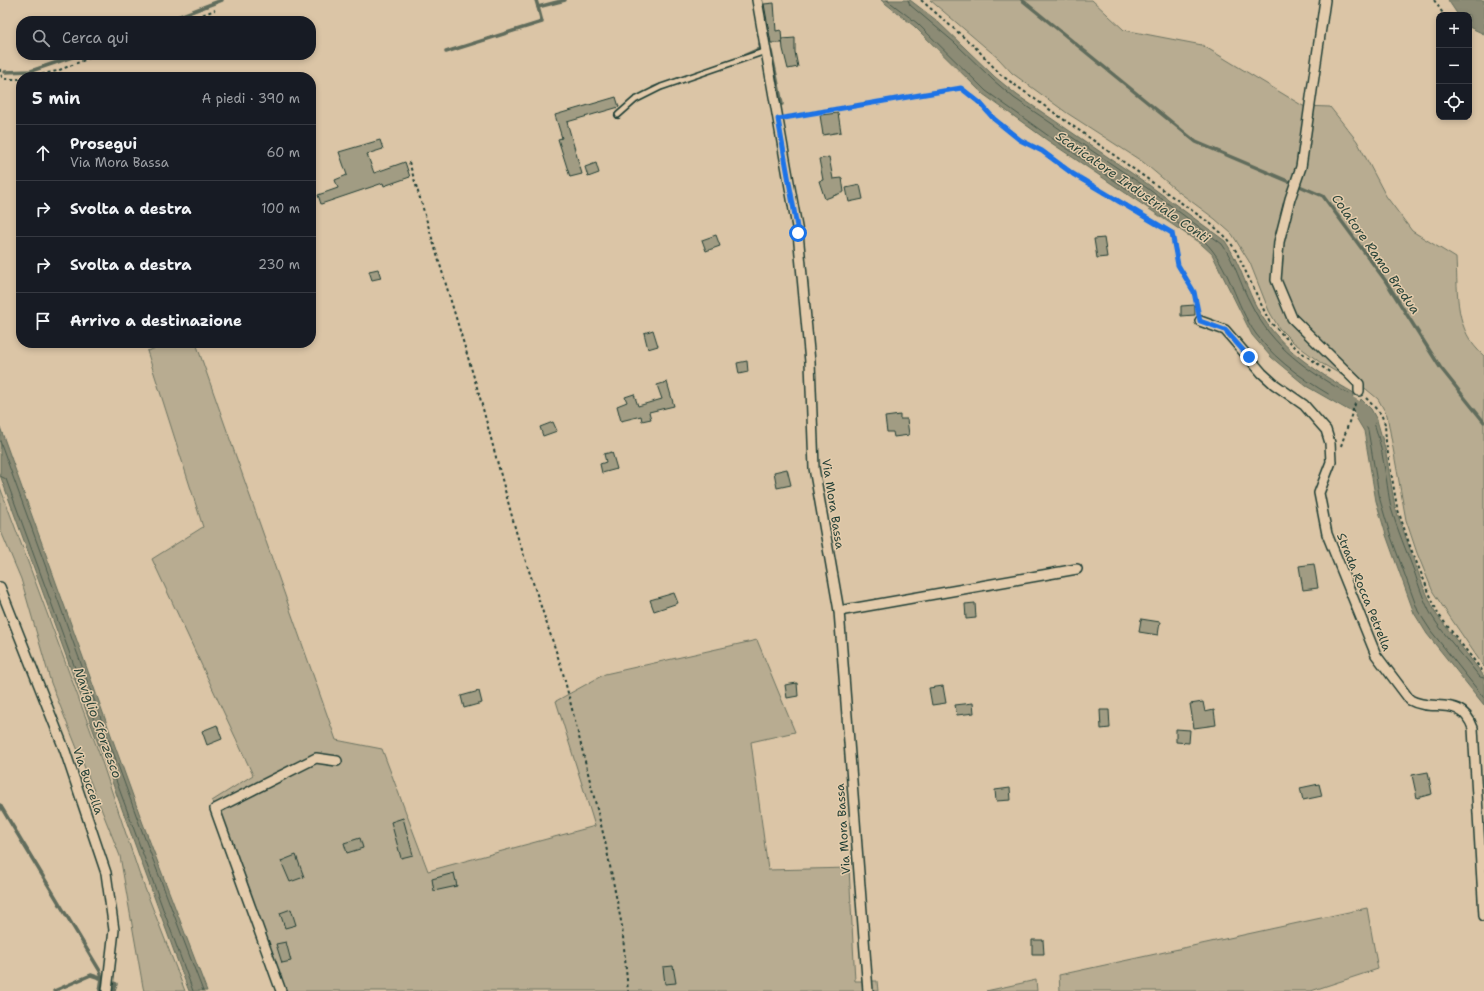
<!DOCTYPE html>
<html lang="it">
<meta charset="utf-8">
<style>
:root{--surface:#171b24;--page:#242831;--text:#f1f3f6;--muted:#9ea1a6;--line:#363941}
body{margin:0;font-family:"Shantell Sans",sans-serif;background:var(--page);color:var(--text)}
.controls{position:absolute;right:12px;top:12px;display:grid;overflow:hidden;border-radius:8px;box-shadow:0 2px 6px #0003}
.controls button{width:36px;height:36px;display:grid;place-items:center;padding:0;border:0;border-bottom:1px solid var(--line);background:var(--surface);color:var(--text);font:20px sans-serif}
.stop{position:absolute;width:12px;height:12px;margin:-9px;border:3px solid #1a73e8;border-radius:50%;background:#fff}
.stop.end{background:#1a73e8;border-color:#fff;box-shadow:0 1px 4px #0008}
.list{margin:0;padding:0;list-style:none}
h2{display:flex;justify-content:space-between;align-items:center;height:52px;margin:0;padding:0 16px;font-size:17px}
h2 small{font-size:13px;font-weight:400;color:var(--muted)}
.list li{display:grid;grid-template-columns:26px 1fr auto;gap:12px;align-items:center;box-sizing:border-box;height:56px;padding:0 16px;border-top:1px solid var(--line)}
.list b{display:block;font-size:15px;white-space:nowrap}
.list p{margin:0;font-size:13px;white-space:nowrap;color:var(--muted)}
.list em{font-size:13px;font-style:normal;color:var(--muted)}
.icon{flex:none;width:22px;height:22px;fill:none;stroke:currentColor;stroke-width:2;stroke-linecap:round;stroke-linejoin:round}
.map{position:relative;flex:none;width:1484px;height:991px;overflow:hidden}
.search{position:absolute;background:var(--surface);box-shadow:0 2px 6px #0003;left:16px;top:16px;width:300px;height:44px;display:flex;align-items:center;gap:10px;box-sizing:border-box;padding:0 14px;border-radius:16px;color:var(--muted);font-size:15px}
.panel{position:absolute;background:var(--surface);box-shadow:0 2px 6px #0003;left:16px;top:72px;width:300px;height:276px;border-radius:16px}
.map>svg:first-child{display:block}
.green{fill:#b8ac91;stroke:#6c7462}
.water{fill:#8c8b75;stroke:#606c5b}
.lines{fill:none;stroke-linecap:round;stroke-linejoin:round}
.shore{stroke:#4b5c4e;stroke-width:1}
.stream{stroke:#606c5b;stroke-width:3.5}
.canal{stroke:#8c8b75;stroke-width:13}
.building{fill:#a19c83;stroke:#1f3d34}
.service-casing{stroke:#1f3d34;stroke-width:8}
.minor-casing{stroke:#1f3d34;stroke-width:12}
.path{stroke:#1f3d34;stroke-width:2;stroke-dasharray:3 3;stroke-linecap:butt}
.service{stroke:#e3cbab;stroke-width:4.5}
.minor{stroke:#e3cbab;stroke-width:9}
.route{stroke:#1a73e8;stroke-width:5}
.labels{text-anchor:middle;dominant-baseline:central;stroke-width:3;stroke-linejoin:round;paint-order:stroke}
.street-label{font-size:12px;fill:#1f3d34;stroke:#e3cbab}
.water-label{font-size:13px;font-style:italic;fill:#2a453a;stroke:#e3cbab}
</style>
<div class="map">
<svg width="1484" height="991" viewBox="0 0 1484 991">
<rect width="100%" height="100%" fill="#dbc5a6"/>
<filter id="ink" filterUnits="userSpaceOnUse"><feTurbulence type="fractalNoise" baseFrequency=".025" numOctaves="2"/><feDisplacementMap in="SourceGraphic" scale="8" xChannelSelector="R" yChannelSelector="G"/><feConvolveMatrix kernelMatrix="1 2 1 2 8 2 1 2 1" color-interpolation-filters="sRGB"/></filter>
<g filter="url(#ink)">
<!-- green -->
<g class="green">
<path d="M930,0H1092L1124,30L1202,45L1303,106L1330,107L1357,141L1386,196L1412,231L1456,258C1458,295 1454,330 1484,356V667L1433,592L1417,553L1406,520L1387,415L1378,399L1366,389L1321,363L1293,342L1279,328L1269,311L1250,263L1232,234L1215,219L1180,193L1143,162L1067,113L1012,73L998,58Z"/>
<path d="M172,343H196L336,740L382,749L428,871L595,826L556,701L605,674L757,640L795,732L751,742L768,870L849,868L855,981H877L878,991H279L212,801L253,775L152,559L203,527L147,351Z"/>
<path d="M0,487L99,753L139,873L185,991H144L143,987L120,856L51,683L21,579L0,529Z"/>
<path d="M1367,908L1378,969L1311,991H1060L1059,975Z"/>
<path d="M1036,980L1037,991H986Z"/>
</g>
<!-- water -->
<g class="water">
<path d="M881,0H910L936,20L995,77L1017,95L1149,185L1225,241C1238,260 1244,281 1254,302C1275,345 1313,370 1354,393L1348,410L1306,386L1271,357L1252,335L1212,254L1201,244L1047,140L983,94L914,26Z"/>
<path d="M1448,0H1484V34L1469,27V15H1458Z"/>
<path d="M1361,399L1371,409L1377,420L1385,448L1395,507L1422,583L1436,614L1484,676V705L1427,634L1414,613L1386,535L1376,501L1364,431L1355,416Z"/>
<path d="M0,427L142,821L207,991H189L179,965L0,475Z"/>
</g>
<g class="lines">
<!-- shore -->
<g class="shore">
<path d="M887,0L917,23L986,91L1050,137L1204,241C1230,266 1235,305 1256,334C1278,364 1312,385 1344,403H1346L1348,394C1308,371 1272,347 1251,304C1240,284 1235,262 1222,244L1147,188L1014,98L993,80L955,43L910,5L908,0"/>
<path d="M0,441L139,823L203,991"/>
<path d="M0,476L6,479L193,991"/>
<path d="M1484,678L1480,677L1475,671C1461,653 1444,635 1432,616C1424,602 1419,586 1414,571C1406,550 1397,529 1391,508C1387,490 1380,413 1363,408L1360,415L1368,430L1380,500L1390,534L1418,611L1431,631L1484,698"/>
</g>
<!-- stream -->
<g class="stream">
<path d="M536,0L538,7L565,0"/>
<path d="M1022,0L1196,142L1323,196L1385,280L1440,367L1484,422"/>
<path d="M167,21L222,0"/>
<path d="M767,49L771,51L782,104"/>
<path d="M446,52L542,22L538,7"/>
<path d="M739,58L761,48L760,44"/>
<path d="M5,72L31,71L78,55"/>
<path d="M653,88L661,85"/>
<path d="M0,805L100,971L102,978L100,991"/>
<path d="M108,981L116,984L114,991"/>
<path d="M54,991L91,975L103,979"/>
</g>
<!-- canal -->
<path class="canal" d="M1335,394L1362,410L1368,421"/>
</g>
<!-- building -->
<g class="building">
<path d="M774,3L776,31L781,30L782,43H771L764,4Z"/>
<path d="M795,38V52L798,67L788,69L783,49L782,39Z"/>
<path d="M616,97L619,107L567,122L582,174L570,177L558,139L562,138L555,115Z"/>
<path d="M838,113L841,132L823,135L820,115Z"/>
<path d="M380,140L383,149L367,154L374,173L405,162L410,177L384,186L383,183L321,204L318,195L338,188L335,180L347,175L339,152Z"/>
<path d="M829,157L833,179L842,178L844,192L825,199L819,181L823,180L819,159Z"/>
<path d="M596,163L599,173L588,177L585,167Z"/>
<path d="M860,185L863,199L849,202L846,188Z"/>
<path d="M716,235L720,246L706,251L702,240Z"/>
<path d="M1104,238L1107,257L1097,258L1094,239Z"/>
<path d="M378,269L381,278L372,280L369,271Z"/>
<path d="M1195,305V315L1181,316V306Z"/>
<path d="M653,330L658,346L648,349L644,333Z"/>
<path d="M747,361L748,372L739,374L737,363Z"/>
<path d="M667,382L674,406L649,412L651,419L642,421L641,416L621,421L617,406L627,402L625,397L634,394L638,406L662,399L657,385Z"/>
<path d="M900,415V419H907L909,435L894,437L893,432H887L885,417Z"/>
<path d="M553,422L557,431L543,436L540,427Z"/>
<path d="M612,452L617,469L602,473L600,464L606,462L604,454Z"/>
<path d="M787,469L791,485L777,488L774,472Z"/>
<path d="M1314,564L1318,588L1303,590L1299,566Z"/>
<path d="M674,593L678,603L654,611L650,600Z"/>
<path d="M975,603L976,618L966,619L965,604Z"/>
<path d="M1141,619L1160,622L1158,635L1139,632Z"/>
<path d="M797,683L798,696L787,698L785,685Z"/>
<path d="M943,686L946,703L932,705L929,688Z"/>
<path d="M479,691L482,703L464,708L461,696Z"/>
<path d="M1203,702L1205,712L1214,710L1216,725L1194,728L1190,704Z"/>
<path d="M973,703L974,713L957,715L955,705Z"/>
<path d="M1100,710H1109L1110,728L1101,729Z"/>
<path d="M217,725L222,739L207,745L202,731Z"/>
<path d="M1176,729L1190,730L1189,743L1176,742Z"/>
<path d="M1428,772L1432,794L1417,798L1412,775Z"/>
<path d="M1319,784L1322,796L1303,800L1300,788Z"/>
<path d="M1010,788L1011,800L996,801L995,790Z"/>
<path d="M403,818L413,855L401,858L391,822Z"/>
<path d="M360,838L363,848L347,853L344,843Z"/>
<path d="M296,855L304,877L290,882L281,861Z"/>
<path d="M454,873L457,886L434,891L432,879Z"/>
<path d="M291,909L296,925L285,928L280,913Z"/>
<path d="M1032,940H1043L1044,954H1032Z"/>
<path d="M286,942L291,961L282,963L276,944Z"/>
<path d="M673,966L676,983L665,984L663,967Z"/>
</g>
<g class="lines">
<!-- service casing -->
<g class="service-casing">
<path id="service" d="M618,115L635,100L661,87L766,51"/>
</g>
<!-- minor casing -->
<g class="minor-casing">
<g id="minor">
<path d="M757,0L798,233L810,362L814,468L839,611L868,991"/>
<path d="M1325,0L1301,167L1290,199L1279,242L1276,280L1292,318L1359,384V391"/>
<path d="M1200,321L1225,330L1262,373L1274,384L1304,405L1326,430L1330,443L1331,462L1319,493L1327,534L1376,655L1410,700C1433,713 1461,694 1473,728L1484,916"/>
<path d="M0,587L65,751L106,873L114,930L107,991"/>
<path d="M839,611L1077,569"/>
<path d="M281,991L215,809L316,758L337,761"/>
</g>
</g>
<!-- path -->
<g class="path">
<path d="M921,0L976,48L1001,75L1211,224L1228,239L1236,251L1269,321L1298,350L1331,373"/>
<path d="M1434,0L1444,15"/>
<path d="M186,21L215,10"/>
<path d="M0,69L2,77L5,79H21"/>
<path d="M30,77L57,71L97,55"/>
<path d="M787,117L961,88L980,103L994,119L1020,140L1042,151L1073,174L1172,233L1178,265L1194,292L1198,312"/>
<path d="M409,162L479,394L517,535L562,669L605,841L622,926L628,991"/>
<path d="M1366,398L1381,414L1385,424L1386,442L1397,507L1411,549L1438,614L1484,673"/>
<path d="M1341,446L1356,401"/>
</g>
<!-- service -->
<use href="#service" class="service"/>
<!-- minor -->
<use href="#minor" class="minor"/>
</g>
</g>
<g class="lines" filter="url(#ink)">
<!-- route -->
<path class="route" d="M798,233L778,119L961,88L980,103L994,119L1020,140L1042,151L1073,174L1172,233L1178,265L1194,292L1200,321L1225,330L1249,357"/>
</g>
<g class="labels">
<!-- street labels -->
<g class="street-label">
<text transform="translate(833 504) rotate(81)">Via Mora Bassa</text>
<text transform="translate(1364 592) rotate(68)">Strada Rocca Petrella</text>
<text transform="translate(88 781) rotate(71)">Via Buccella</text>
<text transform="translate(843 829) rotate(-94)">Via Mora Bassa</text>
</g>
<!-- water labels -->
<g class="water-label">
<text transform="translate(1133 187) rotate(35)">Scaricatore Industriale Conti</text>
<text transform="translate(1376 254) rotate(55)">Colatore Ramo Bredua</text>
<text transform="translate(98 723) rotate(70)">Naviglio Sforzesco</text>
</g>
</g>
</svg>
<div class="controls">
<button>+</button>
<button>−</button>
<button><svg class="icon" aria-label="locate" viewBox="0 0 24 24"><circle cx="12" cy="12" r="6"/><path d="M12 2v4M12 18v4M2 12h4M18 12h4"/></svg></button>
</div>
<div class="stop" style="left:798px;top:233px"></div>
<div class="stop end" style="left:1249px;top:357px"></div>
<div class="search"><svg class="icon" aria-label="search" viewBox="0 0 24 24"><circle cx="10" cy="10" r="6"/><path d="M15 15l6 6"/></svg>Cerca qui</div>
<section class="panel">
<h2>5 min<small>A piedi · 390 m</small></h2>
<ul class="list">
<li><svg class="icon" aria-label="ahead" viewBox="0 0 24 24"><path d="M12 20V5M6 11l6-6 6 6"/></svg><div><b>Prosegui</b><p>Via Mora Bassa</p></div><em>60 m</em></li>
<li><svg class="icon" aria-label="right" viewBox="0 0 24 24"><path d="M7 20v-9h11M14 6l5 5-5 5"/></svg><div><b>Svolta a destra</b></div><em>100 m</em></li>
<li><svg class="icon" aria-label="right" viewBox="0 0 24 24"><path d="M7 20v-9h11M14 6l5 5-5 5"/></svg><div><b>Svolta a destra</b></div><em>230 m</em></li>
<li><svg class="icon" aria-label="arrive" viewBox="0 0 24 24"><path d="M6 21V4h12l-3 4 3 4H6"/></svg><div><b>Arrivo a destinazione</b></div></li>
</ul>
</section>
</div>
